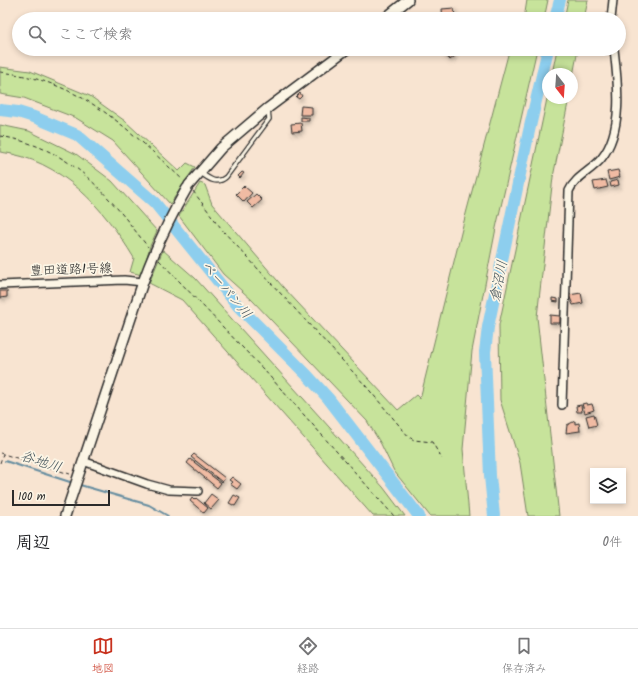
<!DOCTYPE html>
<html lang="ja">
<meta charset="utf-8">
<style>
:root{--surface:#fff;--page:#f2f2f2;--text:#202124;--muted:#757577;--line:#e0e0e0;--accent:#c8321e}
body{margin:0;font-family:Kalam,"Klee One",sans-serif;background:var(--page);color:var(--text)}
.controls{position:absolute;right:12px;bottom:12px;display:grid;overflow:hidden;border-radius:0px;box-shadow:0 2px 6px #0003}
.controls button{width:36px;height:36px;display:grid;place-items:center;padding:0;border:0;border-bottom:1px solid var(--line);background:var(--surface);color:var(--text);font:20px sans-serif}
.compass{position:absolute;left:542px;top:68px;width:36px;height:36px;border-radius:50%;background:var(--surface);box-shadow:0 2px 6px #0003;rotate:163deg}
.scale{position:absolute;left:12px;bottom:10px;width:98px;box-sizing:border-box;padding-left:4px;border:2px solid #2b2b2b;border-top:0;font-size:11px;line-height:14px;white-space:nowrap;color:#2b2b2b;-webkit-text-stroke:3px #fcf5e5;paint-order:stroke}
.list{margin:0;padding:0;list-style:none}
h2{display:flex;justify-content:space-between;align-items:center;height:52px;margin:0;padding:0 16px;font-size:17px}
h2 small{font-size:13px;font-weight:400;color:var(--muted)}
.icon{flex:none;width:22px;height:22px;fill:none;stroke:currentColor;stroke-width:2;stroke-linecap:round;stroke-linejoin:round}
.map{position:relative;flex:none;width:638px;height:516px;overflow:hidden}
.search{position:absolute;background:var(--surface);box-shadow:0 2px 6px #0003;left:12px;right:12px;top:12px;height:44px;display:flex;align-items:center;gap:10px;box-sizing:border-box;padding:0 14px;border-radius:22px;color:var(--muted);font-size:15px}
.sheet{height:112px;background:var(--surface)}
nav{display:flex;justify-content:space-around;align-items:center;box-sizing:border-box;height:56px;border-top:1px solid var(--line);background:var(--surface);font-size:11px;color:var(--muted)}
nav a{display:grid;justify-items:center;gap:2px}
nav .on{color:var(--accent)}
.map>svg:first-child{display:block}
.green{fill:#c7e39b;stroke:#798763}
.lines{fill:none;stroke-linecap:round;stroke-linejoin:round}
.stream{stroke:#668da0;stroke-width:2}
.river{stroke:#8dceee;stroke-width:12}
.building{fill:#f0bba3;stroke:#2b2b2b;filter:url(#shadow)}
.service-casing{stroke:#2b2b2b;stroke-width:6}
.minor-casing{stroke:#2b2b2b;stroke-width:10}
.tertiary-casing{stroke:#2b2b2b;stroke-width:12}
.path{stroke:#2b2b2b;stroke-width:1;stroke-dasharray:4 3;stroke-linecap:butt}
.service{stroke:#fcf5e5;stroke-width:3.5}
.minor{stroke:#fcf5e5;stroke-width:7}
.tertiary{stroke:#fcf5e5;stroke-width:9}
.labels{text-anchor:middle;dominant-baseline:central;stroke-width:3.5;stroke-linejoin:round;paint-order:stroke}
.street-label{font-size:13px;fill:#2b2b2b;stroke:#fcf5e5}
.water-label{font-size:14px;font-style:italic;fill:#44545c;stroke:#fcf5e5}
</style>
<div class="map">
<svg width="638" height="516" viewBox="0 0 638 516">
<defs>
<filter id="shadow"><feDropShadow dx="1.5" dy="2.5" stdDeviation="2" flood-color="#0004"/></filter>
</defs>
<rect width="100%" height="100%" fill="#f8e4d1"/>
<filter id="ink" filterUnits="userSpaceOnUse"><feTurbulence type="fractalNoise" baseFrequency=".025" numOctaves="2"/><feDisplacementMap in="SourceGraphic" scale="8" xChannelSelector="R" yChannelSelector="G"/><feConvolveMatrix kernelMatrix="1 2 1 2 8 2 1 2 1" color-interpolation-filters="sRGB"/></filter>
<g filter="url(#ink)">
<!-- green -->
<g class="green">
<path d="M527,0H548L544,19H524Z"/>
<path d="M568,0H588L584,19H564Z"/>
<path d="M511,49H537L496,228L472,351L463,449L469,516H430L394,471L381,444L367,421L252,300L223,274L179,216L200,183L205,185L212,204L283,287L398,410L416,395L420,399L463,225L509,51Z"/>
<path d="M557,49H578L572,81V74H552Z"/>
<path d="M0,67L30,71L90,96L125,121L179,171L187,163L195,167L170,204L113,141L76,118L24,98L0,94Z"/>
<path d="M548,94V98H569L553,177L537,317L559,516H528L520,463L500,400L499,325Z"/>
<path d="M0,125L29,131L76,154L112,181L157,231L150,246L142,275L130,272L134,258C104,208 61,159 0,152Z"/>
<path d="M163,250L195,278L383,487L405,516H373L182,300L149,283Z"/>
</g>
<g class="lines">
<!-- stream -->
<g class="stream">
<path d="M5,461L70,482"/>
<path d="M80,485L149,505L168,516"/>
</g>
<!-- river -->
<g class="river">
<path d="M555,19L560,0"/>
<path d="M0,110L18,112L34,117L77,135L155,203L238,306L307,375L328,398L419,516"/>
<path d="M494,516L490,476L485,352L488,327L529,131L548,49"/>
</g>
</g>
<!-- building -->
<g class="building">
<path d="M454,8L455,17L443,19L442,9Z"/>
<path d="M450,49L455,56L450,60L441,50Z"/>
<path d="M300,93L302,96L299,99L296,97Z"/>
<path d="M301,106L312,107V115H300Z"/>
<path d="M301,117L309,118V121H301Z"/>
<path d="M301,123L302,131L292,132L291,124Z"/>
<path d="M618,170L620,177L609,180L607,172Z"/>
<path d="M242,172L244,173L240,178L238,176Z"/>
<path d="M606,180L608,187L595,190L593,182Z"/>
<path d="M618,180L619,185L611,187L610,182Z"/>
<path d="M244,186L252,193L244,202L236,194Z"/>
<path d="M256,194L262,200L253,208L247,202Z"/>
<path d="M0,291H7V297L0,298Z"/>
<path d="M581,293L583,303L573,305L569,295Z"/>
<path d="M552,298L558,299V302L552,301Z"/>
<path d="M550,315L560,316V323H550Z"/>
<path d="M586,403L587,405L592,404L594,410L585,413L582,404Z"/>
<path d="M581,405L582,412H577L576,406Z"/>
<path d="M594,414L597,425L589,427L586,416Z"/>
<path d="M575,421V424L579,423L580,431L566,433L567,425Z"/>
<path d="M194,454L225,478L222,482L191,457Z"/>
<path d="M190,459L221,483L217,488L187,463Z"/>
<path d="M232,477L241,484L237,489L230,484L232,482L229,480Z"/>
<path d="M211,494L219,500L211,509L204,503Z"/>
<path d="M234,495L240,498L235,506L229,503Z"/>
<path d="M192,498L194,500L196,498L208,508L204,513L190,501Z"/>
</g>
<g class="lines">
<!-- service casing -->
<g class="service-casing">
<path id="service" d="M201,173C209,179 217,185 226,177L269,119L268,110"/>
</g>
<!-- minor casing -->
<g class="minor-casing">
<g id="minor">
<path d="M611,19L613,0"/>
<path d="M0,285L124,280L143,282"/>
<path d="M562,405L569,191C575,177 591,171 601,159C624,131 618,83 614,49"/>
<path d="M83,461L147,484L169,490L198,491"/>
</g>
</g>
<!-- tertiary casing -->
<g class="tertiary-casing">
<g id="tertiary">
<path d="M384,19L408,0"/>
<path d="M189,185L221,148L268,108L347,49"/>
<path d="M65,516L143,282C155,249 169,219 187,188"/>
</g>
</g>
<!-- path -->
<g class="path">
<path d="M0,72C82,81 126,127 183,180"/>
<path d="M0,136C74,149 105,192 148,247"/>
<path d="M193,191L224,232L365,385L409,437L414,440L432,442L442,459"/>
<path d="M159,260L264,370L394,516"/>
<path d="M0,453L70,474"/>
<path d="M0,463L3,454"/>
</g>
<!-- service -->
<use href="#service" class="service"/>
<!-- minor -->
<use href="#minor" class="minor"/>
<!-- tertiary -->
<use href="#tertiary" class="tertiary"/>
</g>
</g>
<g class="labels">
<!-- street labels -->
<g class="street-label">
<text transform="translate(71 270) rotate(-2)">豊田道路1号線</text>
</g>
<!-- water labels -->
<g class="water-label">
<text transform="translate(499 281) rotate(-79)">倉沼川</text>
<text transform="translate(226 290) rotate(50)">ペーパン川</text>
<text transform="translate(41 462) rotate(18)">谷地川</text>
</g>
</g>
</svg>
<div class="controls">
<button><svg class="icon" aria-label="layers" viewBox="0 0 24 24"><path d="M12 4l9 5-9 5-9-5zM3 14l9 5 9-5"/></svg></button>
</div>
<svg class="compass" viewBox="-18 -18 36 36"><path d="M0-13l5 13h-10z" fill="#e53935"/><path d="M0 13l5-13h-10z" fill="#757577"/></svg>
<div class="scale">100 m</div>
<div class="search"><svg class="icon" aria-label="search" viewBox="0 0 24 24"><circle cx="10" cy="10" r="6"/><path d="M15 15l6 6"/></svg>ここで検索</div>
</div>
<section class="sheet">
<h2>周辺<small>0件</small></h2>
<ul class="list">
</ul>
</section>
<nav>
<a class="on"><svg class="icon" aria-label="map" viewBox="0 0 24 24"><path d="M3 6l6-2 6 2 6-2v14l-6 2-6-2-6 2zM9 4v14M15 6v14"/></svg>地図</a>
<a><svg class="icon" aria-label="directions" viewBox="0 0 24 24"><path d="M12 3l9 9-9 9-9-9zM9 14v-3h6M13 9l2 2-2 2"/></svg>経路</a>
<a><svg class="icon" aria-label="saved" viewBox="0 0 24 24"><path d="M7 4h10v16l-5-4-5 4z"/></svg>保存済み</a>
</nav>
